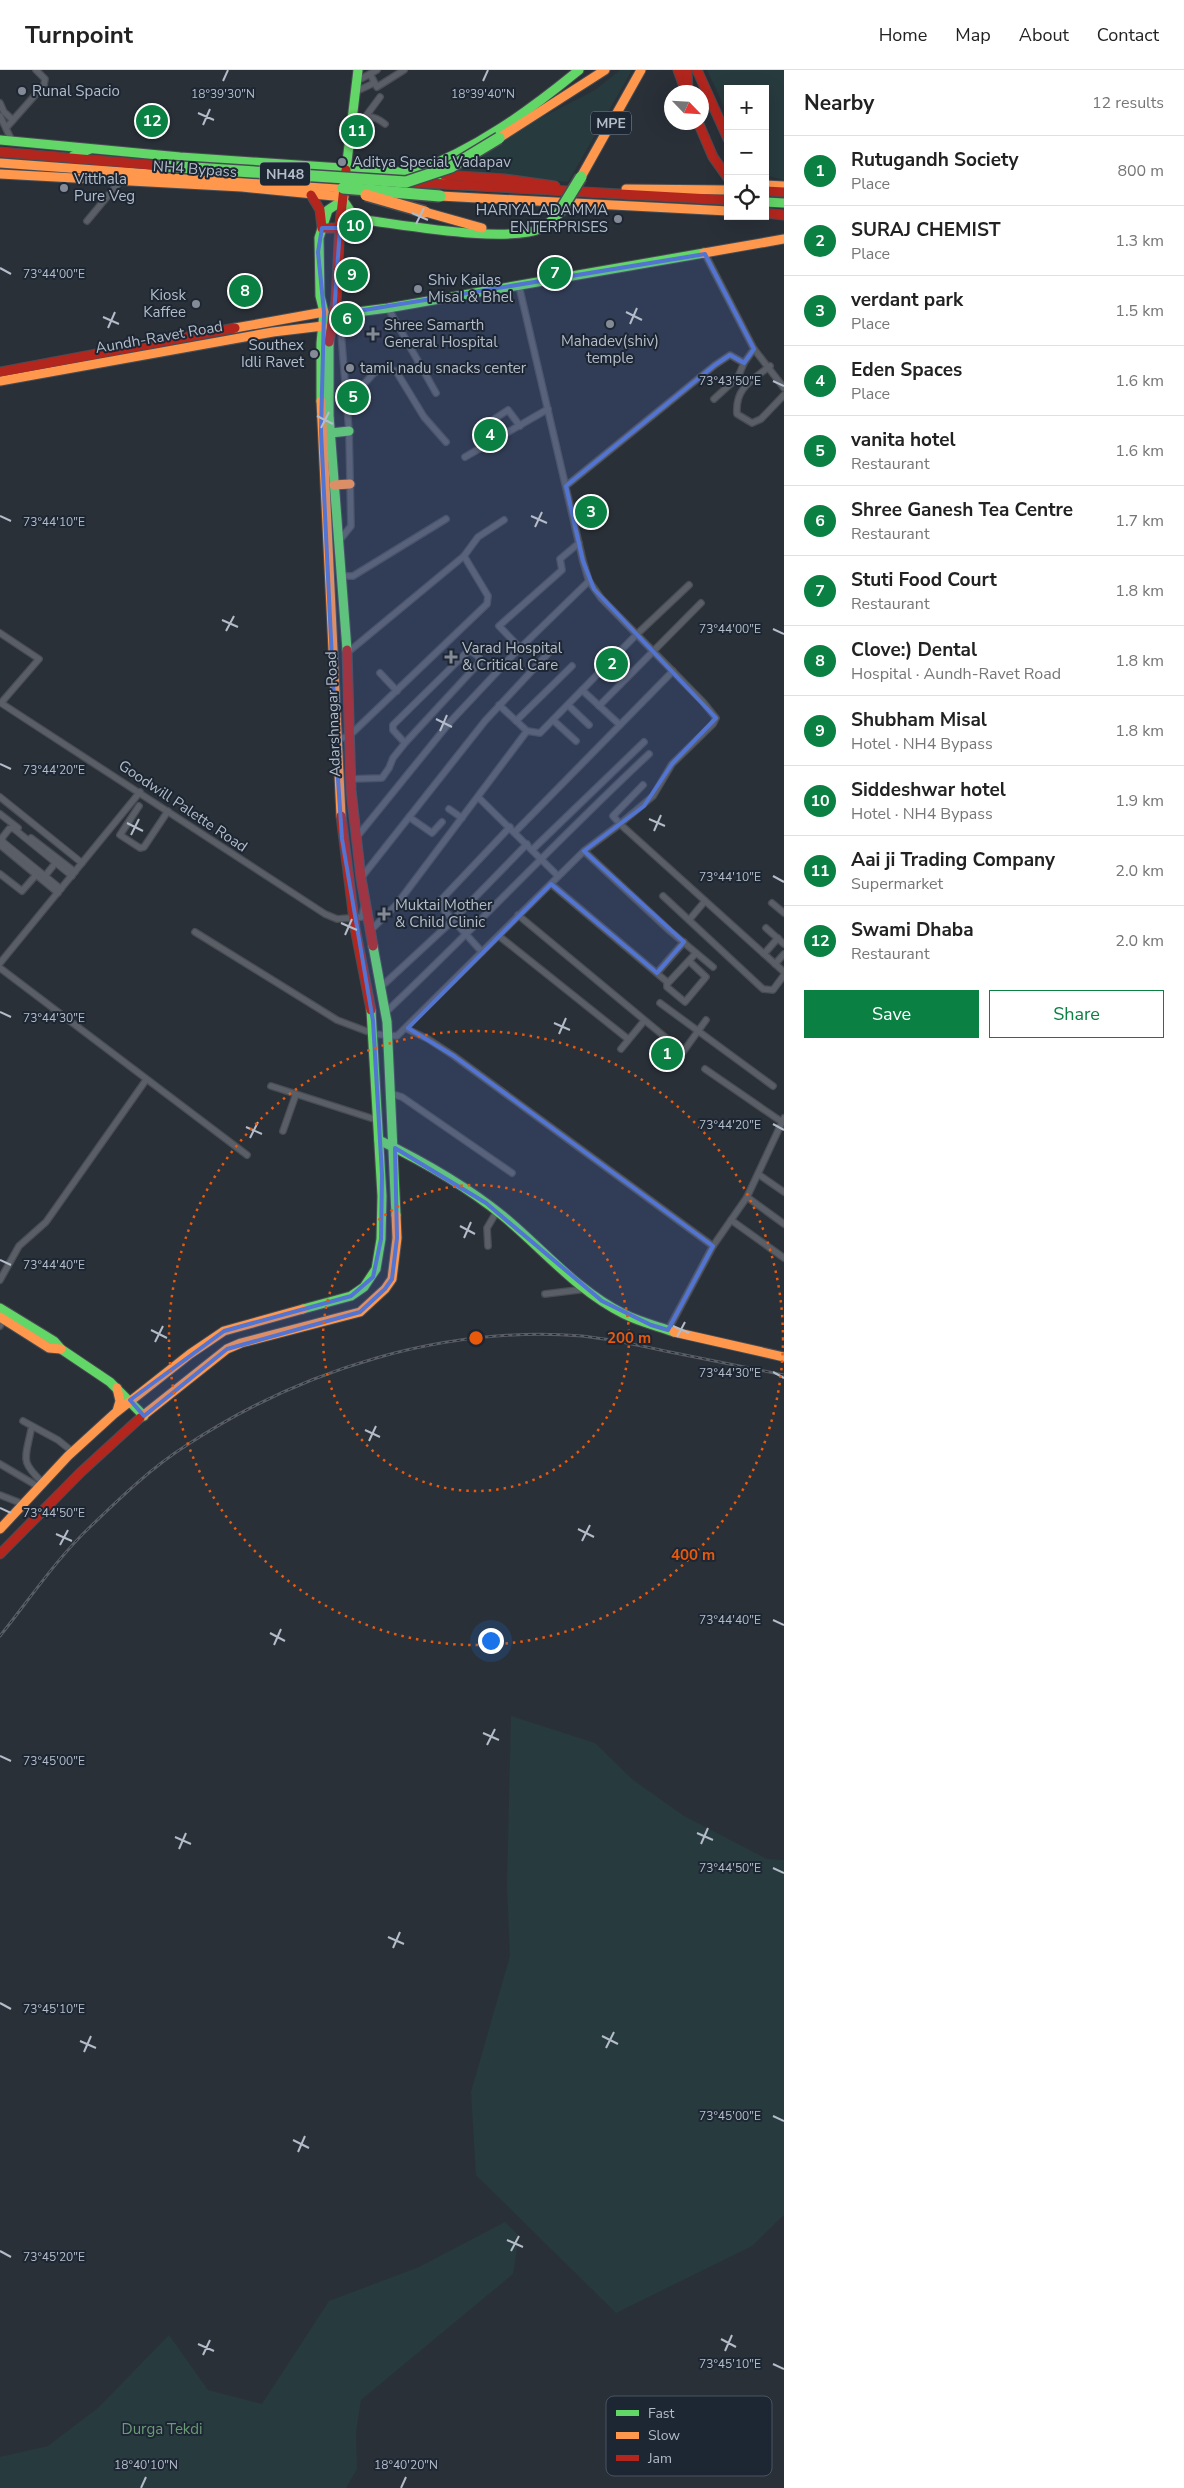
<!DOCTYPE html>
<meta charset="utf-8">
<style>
:root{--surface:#fff;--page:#f6f6f6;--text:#222;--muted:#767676;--line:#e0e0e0;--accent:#0b8043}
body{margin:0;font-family:"Nunito Sans",sans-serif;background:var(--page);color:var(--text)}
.controls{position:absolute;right:15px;top:15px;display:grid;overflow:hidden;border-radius:0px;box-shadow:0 5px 20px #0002}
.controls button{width:45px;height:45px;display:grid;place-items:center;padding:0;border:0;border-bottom:1px solid var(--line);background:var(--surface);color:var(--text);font:25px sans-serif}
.compass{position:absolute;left:664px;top:15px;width:45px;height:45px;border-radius:50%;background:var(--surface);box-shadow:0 5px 20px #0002;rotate:115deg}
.you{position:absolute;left:490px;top:1570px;width:18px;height:18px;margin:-12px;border:4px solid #fff;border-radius:50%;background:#1a73e8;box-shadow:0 0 0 8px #1a73e833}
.badge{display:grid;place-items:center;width:32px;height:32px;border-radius:50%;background:var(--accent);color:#fff;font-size:16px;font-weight:700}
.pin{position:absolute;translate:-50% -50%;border:2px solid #fff;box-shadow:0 1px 5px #0006}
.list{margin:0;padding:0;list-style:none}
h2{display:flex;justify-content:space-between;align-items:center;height:65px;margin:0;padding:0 20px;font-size:21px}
h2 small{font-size:16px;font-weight:400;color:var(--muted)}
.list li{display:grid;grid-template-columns:32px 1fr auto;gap:15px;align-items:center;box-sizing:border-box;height:70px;padding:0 20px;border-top:1px solid var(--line)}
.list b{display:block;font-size:19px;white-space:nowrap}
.list p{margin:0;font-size:16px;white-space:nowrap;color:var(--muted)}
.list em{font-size:16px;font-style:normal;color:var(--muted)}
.actions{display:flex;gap:10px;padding:15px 20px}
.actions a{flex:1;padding:11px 0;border:1px solid var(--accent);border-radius:0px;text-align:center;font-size:18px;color:var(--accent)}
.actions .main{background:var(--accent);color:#fff}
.icon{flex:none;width:28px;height:28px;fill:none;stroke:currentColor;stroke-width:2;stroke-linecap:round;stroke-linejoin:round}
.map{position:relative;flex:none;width:784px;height:2418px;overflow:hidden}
header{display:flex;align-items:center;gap:30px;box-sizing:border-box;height:70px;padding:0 25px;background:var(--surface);border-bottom:1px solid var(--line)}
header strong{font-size:24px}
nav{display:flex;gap:28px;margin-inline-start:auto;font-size:18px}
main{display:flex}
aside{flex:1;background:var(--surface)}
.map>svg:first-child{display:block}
.medical{fill:#31303e}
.green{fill:#273a3e}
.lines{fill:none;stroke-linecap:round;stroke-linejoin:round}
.street-casing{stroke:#484c53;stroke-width:8}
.fast-casing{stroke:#484c53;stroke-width:11}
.slow-casing{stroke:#484c53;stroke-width:11}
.jam-casing{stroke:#484c53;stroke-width:11}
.street{stroke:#5a5e66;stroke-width:5.5}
.fast{stroke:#63d668;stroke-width:9}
.slow{stroke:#ff974d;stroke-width:9}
.jam{stroke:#b3261e;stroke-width:9}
.rail-casing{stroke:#595d64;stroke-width:3}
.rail{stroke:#1d2633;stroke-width:1;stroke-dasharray:4;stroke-linecap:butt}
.fast-bridge-casing{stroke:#474c53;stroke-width:14;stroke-linecap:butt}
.slow-bridge-casing{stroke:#474c53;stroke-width:14;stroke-linecap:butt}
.fast-bridge{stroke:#63d668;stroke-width:11}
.slow-bridge{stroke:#ff974d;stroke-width:11}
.marked{fill:#5274d3;fill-opacity:0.2;stroke:#5274d3;stroke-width:4;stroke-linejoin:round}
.ticks{fill:none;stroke:#b4bcc9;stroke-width:2}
.ring{fill:none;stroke:#e8590c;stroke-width:2.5;stroke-dasharray:2.5 5}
.poi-dot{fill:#848b96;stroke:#1d2633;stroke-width:2}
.labels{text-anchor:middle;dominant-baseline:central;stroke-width:4;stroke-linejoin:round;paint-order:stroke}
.shield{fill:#1d2633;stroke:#878f9c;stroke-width:1}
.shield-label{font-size:14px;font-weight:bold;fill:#b4bcc9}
.poi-label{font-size:15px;fill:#b4bcc9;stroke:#1d2633;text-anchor:start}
.street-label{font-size:15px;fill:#b4bcc9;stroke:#1d2633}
.park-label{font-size:15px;fill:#6b9a76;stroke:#1d2633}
.key{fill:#1d2633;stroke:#4a5360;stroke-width:1}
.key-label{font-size:14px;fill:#b4bcc9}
.ticks-label{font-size:12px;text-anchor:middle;fill:#b4bcc9;stroke:#1d2633;stroke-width:4;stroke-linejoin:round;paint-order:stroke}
.centre{fill:#e8590c;stroke:#1d2633;stroke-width:2.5}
.ring-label{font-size:15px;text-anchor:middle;font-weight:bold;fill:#e8590c;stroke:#1d2633;stroke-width:4;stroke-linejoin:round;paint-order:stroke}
</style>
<header>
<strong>Turnpoint</strong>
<nav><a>Home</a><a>Map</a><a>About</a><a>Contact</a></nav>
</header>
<main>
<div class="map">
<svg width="784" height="2418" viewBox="0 0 784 2418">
<rect width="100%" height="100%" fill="#2a3038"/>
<!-- medical -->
<path class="medical" d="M381,255L385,271L374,274L371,268L363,270L361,261Z"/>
<!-- green -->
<g class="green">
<path d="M620,0H632L568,112L452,102L535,51L595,20Z"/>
<path d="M707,0H784V110L765,105V19H728V46Z"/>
<path d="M511,1646L595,1673L633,1710L684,1746L767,1789L784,1790V2145L752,2176L616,2243L476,2105L471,2022L510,1886L507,1814Z"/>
<path d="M505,2152L519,2166L513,2204L361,2330L356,2362L357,2399L346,2418H0V2387L48,2376L98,2338L169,2265L208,2320L262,2334L329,2231L419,2197Z"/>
</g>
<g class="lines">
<!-- street casing -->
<g class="street-casing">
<g id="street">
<path d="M370,4L377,17L404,0"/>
<path d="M357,11L377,0"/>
<path d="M355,22L374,13"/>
<path d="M0,33L4,42L13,50"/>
<path d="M0,46L12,71"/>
<path d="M366,46L380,27"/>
<path d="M353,52C366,46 373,44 385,54"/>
<path d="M6,58L44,15L45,9L36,0"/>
<path d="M87,151L122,109"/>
<path d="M705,184L754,279L784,318"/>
<path d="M519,216L583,491L589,511L601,528L703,632L716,648L713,654L672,694L653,726L620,754L613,746L643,715"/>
<path d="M388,238L436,323"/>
<path d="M334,245L341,262L349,361L351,456L339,471"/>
<path d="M770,296C751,311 735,318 737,344L752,353L761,349L784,325"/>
<path d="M347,320L363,315L374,303L383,298L396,301L424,347L446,372"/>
<path d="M714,329L738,307L744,293"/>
<path d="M476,361L508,340L520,356"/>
<path d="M465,387L548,339"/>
<path d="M566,416L715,295L730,285L744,293L754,279"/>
<path d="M342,506H353L446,449"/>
<path d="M0,563L39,589L1,633L325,844L337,849L362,847L364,837"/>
<path d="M520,578L499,556L562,500L560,489L579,473"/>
<path d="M347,583L464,486L478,467L504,450"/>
<path d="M380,603L397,621"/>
<path d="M582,620L620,655"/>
<path d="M499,635L527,661L540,663L636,565L689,515"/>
<path d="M568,635L589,655"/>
<path d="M599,636L701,533"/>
<path d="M553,650L576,671"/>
<path d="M516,651L572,596"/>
<path d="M336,669L348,667L487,534L488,526L464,486"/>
<path d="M351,709L382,708L389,698L393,688L405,673L393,660V655L467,582L471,581L479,587V593L405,673"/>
<path d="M0,727L82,793"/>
<path d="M478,727L558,806"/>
<path d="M139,736L120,765L140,778L144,777L168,741"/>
<path d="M449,739L462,748"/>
<path d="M0,744L18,758"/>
<path d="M409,747L432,763L442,752"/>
<path d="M515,762L673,601"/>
<path d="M31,768L75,802"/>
<path d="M356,768L450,652L512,586L589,511"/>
<path d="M0,775L58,823"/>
<path d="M532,780L644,672"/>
<path d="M584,781L670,861L713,897"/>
<path d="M0,804L22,821L36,805"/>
<path d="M45,806L53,796"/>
<path d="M361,808L485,651L555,576"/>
<path d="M551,814L666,911"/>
<path d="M61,819L3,772L2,768L9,759L13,758L72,806"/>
<path d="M663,826L763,919L773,920L784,905"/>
<path d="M772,833L784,843"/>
<path d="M518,845L683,982L706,950"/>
<path d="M689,850L705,831"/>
<path d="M766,858L784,874"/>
<path d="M370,861L397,834L527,661"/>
<path d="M195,862L337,950L374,964L397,966L584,781L620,754L784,902"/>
<path d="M499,866L628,969"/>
<path d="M482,882L443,839L441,830L510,757"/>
<path d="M764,884L778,868"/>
<path d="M689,891L706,907L685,932L667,917V914L696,883"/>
<path d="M0,893L140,722"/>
<path d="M775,894L784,884"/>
<path d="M0,898L247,1085"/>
<path d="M657,903L684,872"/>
<path d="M382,916L449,854L527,774"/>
<path d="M660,933L773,1016"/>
<path d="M386,942C475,858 559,768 649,684"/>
<path d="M407,959L428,969L454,986L713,1176"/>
<path d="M621,979L644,951"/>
<path d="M705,999L782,1052"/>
<path d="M271,1016L377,1050"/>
<path d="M389,1023L402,1027L512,1103"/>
<path d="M283,1061L296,1024"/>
<path d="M758,1104L784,1122"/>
<path d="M747,1127L784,1154"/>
<path d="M731,1150L784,1188"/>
<path d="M488,1176L487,1158L497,1141"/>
<path d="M0,1210L19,1176L46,1152L146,1010"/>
<path d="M545,1224L586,1219"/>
<path d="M0,1256L4,1249"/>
<path d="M668,1260L713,1176L747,1127L784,1048"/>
<path d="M23,1351L58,1370L73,1382"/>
<path d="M31,1360C25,1390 20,1391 43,1413"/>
<path d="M0,1394L39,1417"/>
<path d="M0,1425L23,1434"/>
</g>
</g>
<!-- fast casing -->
<g class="fast-casing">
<g id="fast">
<path d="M0,70L180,87L444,105"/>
<path d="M73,86L90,79"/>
<path d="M346,100L358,0"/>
<path d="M414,102C475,80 529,41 579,0"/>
<path d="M343,130L351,142L365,150C405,155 508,174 542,158C548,155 554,148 559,143"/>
<path d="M765,132L784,133"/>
<path d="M334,245L388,238L704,183"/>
<path d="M329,272V345L347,580"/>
<path d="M321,331V273L324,242L320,226L319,168L328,140L343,130"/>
<path d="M331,363L349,361"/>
<path d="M373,876L387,952L396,1145"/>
<path d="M379,1070C422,1091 465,1115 503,1146C542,1178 577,1221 624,1244C640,1252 657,1256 674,1262"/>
<path d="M0,1238L54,1271L61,1279L110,1312L144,1346"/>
<path d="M303,1239L351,1226L364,1217L376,1199L381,1169L382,1126L371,940"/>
</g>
</g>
<!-- slow casing -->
<g class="slow-casing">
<g id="slow">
<path d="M499,68L605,0"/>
<path d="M0,93L343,118"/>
<path d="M0,104L242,117L344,127"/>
<path d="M581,107L641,0"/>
<path d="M765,115L784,116"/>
<path d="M626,119L728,120"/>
<path d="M440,126L728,141"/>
<path d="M425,142L482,158"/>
<path d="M704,183L784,169"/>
<path d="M235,258L324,242"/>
<path d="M0,311L273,262L323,256"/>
<path d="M321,331L341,746"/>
<path d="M334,415L350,414"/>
<path d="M0,1247L49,1278L61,1279"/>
<path d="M674,1262L784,1287"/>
<path d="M117,1318L120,1331L117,1341"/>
<path d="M140,1348L227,1279L241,1273L360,1242L385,1219L392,1209L397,1168L396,1145"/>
<path d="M0,1459L68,1386L114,1344L190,1284L224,1261L303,1239"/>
</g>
</g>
<!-- jam casing -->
<g class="jam-casing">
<g id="jam">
<path d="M678,0L686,22"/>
<path d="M687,0L688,20"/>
<path d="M697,0L728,69"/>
<path d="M698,52L713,87L728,108"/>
<path d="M0,82L163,96"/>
<path d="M444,105L505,109L555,116"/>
<path d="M406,112L728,130"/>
<path d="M765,121L784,122"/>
<path d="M311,125L320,140L322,158H340"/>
<path d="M765,143L784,145"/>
<path d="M329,272L336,231L340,153L346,100"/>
<path d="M0,302L235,258"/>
<path d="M347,580L351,720L361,808L373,876"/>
<path d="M341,746L355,858L371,940"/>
<path d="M0,1484L81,1402L140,1348"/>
</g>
</g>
<!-- street -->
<use href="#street" class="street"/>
<!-- fast -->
<use href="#fast" class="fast"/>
<!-- slow -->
<use href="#slow" class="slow"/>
<!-- jam -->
<use href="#jam" class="jam"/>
<!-- rail casing -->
<g class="rail-casing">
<path id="rail" d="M0,1566C29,1530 57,1488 91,1456C121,1427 152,1397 187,1375C301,1300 444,1255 582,1266C610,1269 638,1275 665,1281C705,1289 744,1297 784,1305"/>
</g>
<!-- rail -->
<use href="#rail" class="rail"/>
<!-- fast-bridge casing -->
<g class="fast-bridge-casing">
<g id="fast-bridge">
<path d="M163,96L406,112L451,97L499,68"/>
<path d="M343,118L440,126"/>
<path d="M559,143L581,107"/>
</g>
</g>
<!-- slow-bridge casing -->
<g class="slow-bridge-casing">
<path id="slow-bridge" d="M366,125L425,142"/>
</g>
<!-- fast-bridge -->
<use href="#fast-bridge" class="fast-bridge"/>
<!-- slow-bridge -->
<use href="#slow-bridge" class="slow-bridge"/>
</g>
<!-- marked area -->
<path class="marked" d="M322,158H340L334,245L705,184L754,279L744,293L730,285L715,295L566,416L583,491L594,519L716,648L672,694L644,736L584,781L684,872L657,903L551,814L408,958L454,986L713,1176L668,1260L651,1255L602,1231L486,1133L395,1078L397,1168L392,1209L385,1219L360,1242L227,1279L144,1346L130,1330L224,1261L351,1226L373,1207L381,1169L382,1105L373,951L342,769L337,694L321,361L324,242L318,182Z"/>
<!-- ticks -->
<path class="ticks" d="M223,11L228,0M483,11L488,0M198,43L214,50M203,55L210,39M412,143L428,150M416,154L424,138M0,198L11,204M626,242L642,250M103,247L119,254M630,254L637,238M108,258L115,242M773,311L784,316M317,346L333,354M321,358L329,342M0,446L11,451M531,446L547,453M535,457L542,442M222,550L238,557M773,559L784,564M226,561L234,546M436,649L452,657M440,661L447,645M0,694L11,699M649,749L665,756M127,753L143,761M654,761L661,745M131,765L139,749M773,806L784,812M341,853L357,860M345,865L352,849M0,942L11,947M554,953L570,960M559,964L566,948M773,1054L784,1060M246,1057L262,1064M250,1068L258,1052M460,1156L475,1164M464,1168L471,1152M0,1190L11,1195M673,1256L689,1263M151,1260L167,1268M677,1267L685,1252M155,1272L163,1256M773,1302L784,1308M365,1360L380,1367M369,1371L376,1356M0,1438L11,1443M578,1459L594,1467M56,1464L72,1471M582,1471L590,1455M60,1475L68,1460M773,1550L784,1555M270,1563L285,1571M274,1575L281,1559M483,1663L499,1670M487,1675L495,1659M0,1686L11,1691M697,1763L713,1770M175,1767L191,1774M701,1774L708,1758M179,1779L186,1763M773,1798L784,1803M388,1867L404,1874M393,1878L400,1862M0,1933L11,1939M602,1966L618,1974M80,1971L96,1978M606,1978L614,1962M84,1982L91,1966M773,2046L784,2051M293,2070L309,2078M298,2082L305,2066M507,2170L523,2177M0,2181L11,2187M511,2181L519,2166M721,2269L736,2277M198,2274L214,2281M725,2281L732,2265M203,2285L210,2270M773,2294L784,2299M141,2418L146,2407M401,2418L406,2407"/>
<!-- distance rings -->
<g class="ring">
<circle cx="476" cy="1268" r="153"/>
<circle cx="476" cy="1268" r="307"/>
</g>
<!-- markers -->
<g class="poi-dot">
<circle cx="22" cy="21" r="5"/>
<circle cx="342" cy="92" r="5"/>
<circle cx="64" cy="118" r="5"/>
<circle cx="618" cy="149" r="5"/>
<circle cx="418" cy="219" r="5"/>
<circle cx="196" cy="234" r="5"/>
<circle cx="610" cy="254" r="5"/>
<path d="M370.5 256.5h5v5h5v5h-5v5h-5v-5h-5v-5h5z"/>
<circle cx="314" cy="284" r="5"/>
<circle cx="350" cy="298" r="5"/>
<path d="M448.5 579.5h5v5h5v5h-5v5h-5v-5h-5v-5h5z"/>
<path d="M381.5 836.5h5v5h5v5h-5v5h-5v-5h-5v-5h5z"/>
</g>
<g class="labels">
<!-- shield labels -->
<g class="shield">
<rect x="591" y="41.5" width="40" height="23" rx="4"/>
<rect x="260" y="92.5" width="50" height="23" rx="4"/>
</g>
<g class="shield-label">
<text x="611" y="53">MPE</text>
<text x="285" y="104">NH48</text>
</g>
<!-- poi labels -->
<g class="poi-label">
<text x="32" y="21">Runal Spacio</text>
<text x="352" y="92">Aditya Special Vadapav</text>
<text x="74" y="109">Vitthala<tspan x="74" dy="17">Pure Veg</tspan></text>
<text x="608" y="140" text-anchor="end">HARIYALADAMMA<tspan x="608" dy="17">ENTERPRISES</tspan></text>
<text x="428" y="210">Shiv Kailas<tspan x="428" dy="17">Misal &amp; Bhel</tspan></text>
<text x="186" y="225" text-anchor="end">Kiosk<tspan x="186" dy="17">Kaffee</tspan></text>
<text x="384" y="255">Shree Samarth<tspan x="384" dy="17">General Hospital</tspan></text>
<text x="610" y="271" text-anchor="middle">Mahadev(shiv)<tspan x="610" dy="17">temple</tspan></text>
<text x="304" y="275" text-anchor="end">Southex<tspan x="304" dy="17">Idli Ravet</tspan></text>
<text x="360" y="298">tamil nadu snacks center</text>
<text x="462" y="578">Varad Hospital<tspan x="462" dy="17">&amp; Critical Care</tspan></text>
<text x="395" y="835">Muktai Mother<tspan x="395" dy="17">&amp; Child Clinic</tspan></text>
</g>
<!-- street labels -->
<g class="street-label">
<text transform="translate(195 99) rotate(4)">NH4 Bypass</text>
<text transform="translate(159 267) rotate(-10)">Aundh-Ravet Road</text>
<text transform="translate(333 644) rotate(-92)">Adarshnagar Road</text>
<text transform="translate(183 736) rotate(34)">Goodwill Palette Road</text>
</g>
<!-- park labels -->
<g class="park-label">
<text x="162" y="2359">Durga Tekdi</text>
</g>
</g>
<!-- legend -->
<rect x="606" y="2326" width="166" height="80" rx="8" class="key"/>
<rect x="616" y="2340" width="23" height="6" fill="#63d668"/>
<rect x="616" y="2362" width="23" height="7" fill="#ff974d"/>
<rect x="616" y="2385" width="23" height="6" fill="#b3261e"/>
<g class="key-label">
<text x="648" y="2348">Fast</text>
<text x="648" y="2370">Slow</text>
<text x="648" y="2393">Jam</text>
</g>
<g class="ticks-label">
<text x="223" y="28">18°39'30"N</text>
<text x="483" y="28">18°39'40"N</text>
<text x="54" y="208">73°44'00"E</text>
<text x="730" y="315">73°43'50"E</text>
<text x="54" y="456">73°44'10"E</text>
<text x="730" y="563">73°44'00"E</text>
<text x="54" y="704">73°44'20"E</text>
<text x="730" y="811">73°44'10"E</text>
<text x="54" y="952">73°44'30"E</text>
<text x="730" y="1059">73°44'20"E</text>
<text x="54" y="1199">73°44'40"E</text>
<text x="730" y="1307">73°44'30"E</text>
<text x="54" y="1447">73°44'50"E</text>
<text x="730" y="1554">73°44'40"E</text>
<text x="54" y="1695">73°45'00"E</text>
<text x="730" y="1802">73°44'50"E</text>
<text x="54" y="1943">73°45'10"E</text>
<text x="730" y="2050">73°45'00"E</text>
<text x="54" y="2191">73°45'20"E</text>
<text x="730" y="2298">73°45'10"E</text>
<text x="146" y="2399">18°40'10"N</text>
<text x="406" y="2399">18°40'20"N</text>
</g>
<circle cx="476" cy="1268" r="8" class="centre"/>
<g class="ring-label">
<text x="629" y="1273">200 m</text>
<text x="693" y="1490">400 m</text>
</g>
</svg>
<div class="controls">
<button>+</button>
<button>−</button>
<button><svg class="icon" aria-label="locate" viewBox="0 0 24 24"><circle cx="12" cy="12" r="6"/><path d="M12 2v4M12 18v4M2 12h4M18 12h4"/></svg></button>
</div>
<svg class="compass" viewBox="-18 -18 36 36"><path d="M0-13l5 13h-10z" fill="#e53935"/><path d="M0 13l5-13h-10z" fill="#767676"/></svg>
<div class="you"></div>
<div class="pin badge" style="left:667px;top:984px">1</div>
<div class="pin badge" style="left:612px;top:594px">2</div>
<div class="pin badge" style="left:591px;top:442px">3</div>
<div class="pin badge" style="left:490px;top:365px">4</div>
<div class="pin badge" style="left:353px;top:327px">5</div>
<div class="pin badge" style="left:347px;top:249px">6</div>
<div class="pin badge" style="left:555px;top:203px">7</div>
<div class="pin badge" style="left:245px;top:221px">8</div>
<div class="pin badge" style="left:352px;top:205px">9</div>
<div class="pin badge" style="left:355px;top:156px">10</div>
<div class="pin badge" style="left:357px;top:61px">11</div>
<div class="pin badge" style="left:152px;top:51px">12</div>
</div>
<aside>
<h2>Nearby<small>12 results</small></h2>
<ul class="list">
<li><span class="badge">1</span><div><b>Rutugandh Society</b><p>Place</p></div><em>800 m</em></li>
<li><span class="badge">2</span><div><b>SURAJ CHEMIST</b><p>Place</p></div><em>1.3 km</em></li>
<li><span class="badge">3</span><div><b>verdant park</b><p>Place</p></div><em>1.5 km</em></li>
<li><span class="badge">4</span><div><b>Eden Spaces</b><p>Place</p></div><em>1.6 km</em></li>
<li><span class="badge">5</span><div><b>vanita hotel</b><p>Restaurant</p></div><em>1.6 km</em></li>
<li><span class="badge">6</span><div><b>Shree Ganesh Tea Centre</b><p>Restaurant</p></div><em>1.7 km</em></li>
<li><span class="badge">7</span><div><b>Stuti Food Court</b><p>Restaurant</p></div><em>1.8 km</em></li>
<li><span class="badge">8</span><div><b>Clove:) Dental</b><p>Hospital · Aundh-Ravet Road</p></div><em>1.8 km</em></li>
<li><span class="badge">9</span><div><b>Shubham Misal</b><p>Hotel · NH4 Bypass</p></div><em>1.8 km</em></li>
<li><span class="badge">10</span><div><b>Siddeshwar hotel</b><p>Hotel · NH4 Bypass</p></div><em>1.9 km</em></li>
<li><span class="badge">11</span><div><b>Aai ji Trading Company</b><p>Supermarket</p></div><em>2.0 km</em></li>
<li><span class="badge">12</span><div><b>Swami Dhaba</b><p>Restaurant</p></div><em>2.0 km</em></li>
</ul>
<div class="actions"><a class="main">Save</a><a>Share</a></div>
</aside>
</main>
